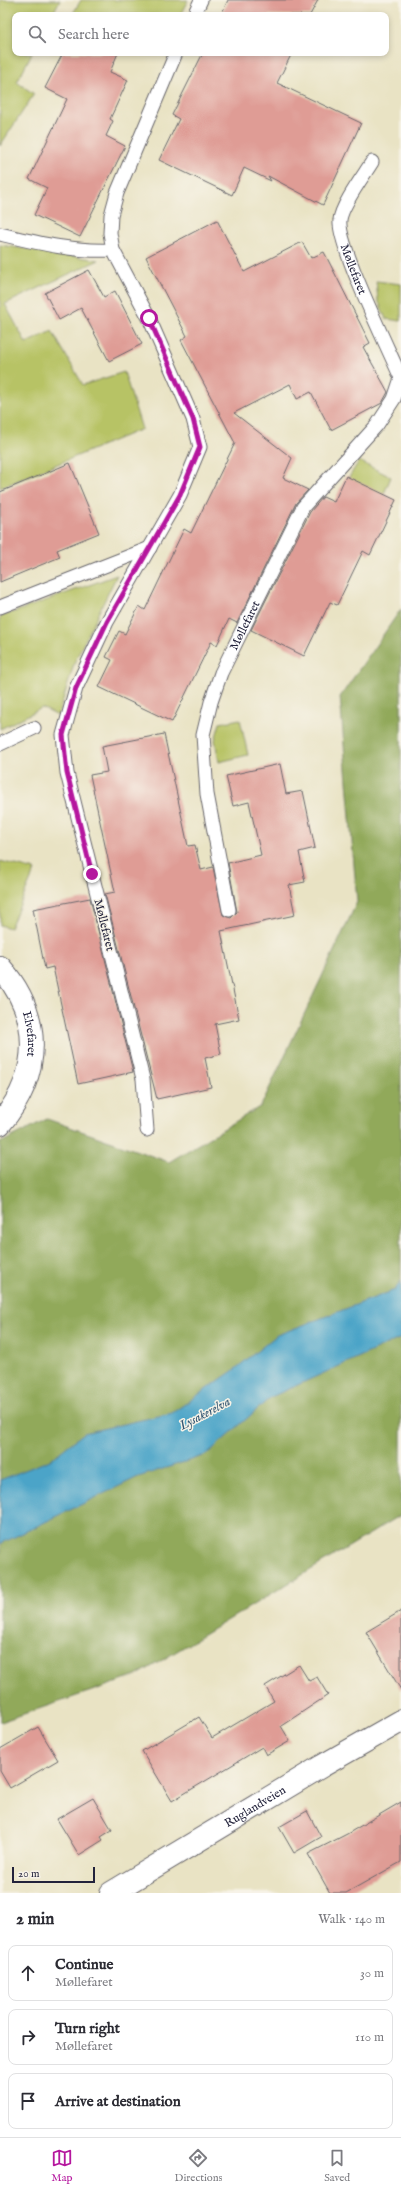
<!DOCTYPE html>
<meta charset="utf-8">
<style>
:root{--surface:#fff;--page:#f7f7f7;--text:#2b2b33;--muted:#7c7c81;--line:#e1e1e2;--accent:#b5179e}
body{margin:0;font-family:"IM FELL English",serif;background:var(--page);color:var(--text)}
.scale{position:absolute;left:12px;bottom:10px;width:83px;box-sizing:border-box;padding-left:4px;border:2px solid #22223b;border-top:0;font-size:11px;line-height:14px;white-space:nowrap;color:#22223b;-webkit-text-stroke:3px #f7f3e8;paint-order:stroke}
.stop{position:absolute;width:12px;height:12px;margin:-9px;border:3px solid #b5179e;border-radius:50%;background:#fff}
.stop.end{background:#b5179e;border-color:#fff;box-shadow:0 1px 4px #0008}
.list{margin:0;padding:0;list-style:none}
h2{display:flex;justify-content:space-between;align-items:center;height:52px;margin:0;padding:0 16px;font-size:17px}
h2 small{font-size:13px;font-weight:400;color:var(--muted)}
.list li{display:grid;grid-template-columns:26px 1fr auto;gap:12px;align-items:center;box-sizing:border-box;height:56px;margin:0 8px 8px;padding:0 8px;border:1px solid var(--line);border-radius:8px}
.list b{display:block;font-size:15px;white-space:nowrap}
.list p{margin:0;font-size:13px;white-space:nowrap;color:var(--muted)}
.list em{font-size:13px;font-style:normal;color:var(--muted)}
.icon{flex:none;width:22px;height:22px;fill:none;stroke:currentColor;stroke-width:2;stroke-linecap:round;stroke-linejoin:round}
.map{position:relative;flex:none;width:401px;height:1893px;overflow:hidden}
.search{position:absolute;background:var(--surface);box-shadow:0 2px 6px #0003;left:12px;right:12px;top:12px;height:44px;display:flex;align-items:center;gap:10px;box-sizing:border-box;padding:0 14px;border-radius:8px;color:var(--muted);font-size:15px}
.sheet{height:244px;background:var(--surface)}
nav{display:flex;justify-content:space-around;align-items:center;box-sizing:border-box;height:56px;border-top:1px solid var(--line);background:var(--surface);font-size:11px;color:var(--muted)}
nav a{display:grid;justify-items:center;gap:2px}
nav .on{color:var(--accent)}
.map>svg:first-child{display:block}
.green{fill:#b7c365;stroke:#6c7250}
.forest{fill:#91a95a;stroke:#5a664a}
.water{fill:#4ba4c8;stroke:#366382}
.building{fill:#df9c95}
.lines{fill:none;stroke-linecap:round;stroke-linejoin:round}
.lane-casing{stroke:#68666b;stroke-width:15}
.street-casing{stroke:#68666b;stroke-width:24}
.lane{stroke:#fff;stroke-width:13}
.street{stroke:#fff;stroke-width:22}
.route{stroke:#b5179e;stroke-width:5}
.labels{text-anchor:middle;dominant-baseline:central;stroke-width:3;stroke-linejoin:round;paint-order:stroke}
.street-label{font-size:12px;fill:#22223b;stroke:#f7f3e8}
.water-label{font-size:13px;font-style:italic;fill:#325673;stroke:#f7f3e8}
</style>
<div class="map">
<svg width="401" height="1893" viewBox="0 0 401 1893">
<rect width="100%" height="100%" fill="#f7f3e8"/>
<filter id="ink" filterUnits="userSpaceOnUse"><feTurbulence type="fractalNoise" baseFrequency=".025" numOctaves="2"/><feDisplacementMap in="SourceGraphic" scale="8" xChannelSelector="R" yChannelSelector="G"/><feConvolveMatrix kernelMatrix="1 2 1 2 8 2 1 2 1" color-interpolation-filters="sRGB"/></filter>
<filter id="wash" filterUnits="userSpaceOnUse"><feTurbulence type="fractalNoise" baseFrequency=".012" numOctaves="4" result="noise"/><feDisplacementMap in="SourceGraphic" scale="16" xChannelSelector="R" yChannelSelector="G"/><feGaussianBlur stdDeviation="0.9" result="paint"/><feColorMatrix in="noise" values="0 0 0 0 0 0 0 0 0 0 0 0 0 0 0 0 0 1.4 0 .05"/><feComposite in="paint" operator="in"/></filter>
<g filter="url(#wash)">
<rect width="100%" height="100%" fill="#e9e3c4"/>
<!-- green -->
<g class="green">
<path d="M0,0H60L52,15H15V53H32L17,82L34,94L0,146Z"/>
<path d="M81,0H188L180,15H72Z"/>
<path d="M0,245L99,260L5,304L26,343L52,331L83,385L124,372L142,429L0,488Z"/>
<path d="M376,281L401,284V321L386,319L378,300Z"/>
<path d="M359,461L391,477L383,496L348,479Z"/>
<path d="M117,575L75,661L58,716L42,708L0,729V617Z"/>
<path d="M240,719L248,755L219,762L215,740L220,723Z"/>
<path d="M0,861L35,870L10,928L0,925Z"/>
</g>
<!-- forest -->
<path class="forest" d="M401,609V1515L136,1676L0,1722V1143L47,1119L169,1162L261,1106L357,902L340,697Z"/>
<!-- water -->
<path class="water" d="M401,1281V1338L271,1397L206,1455L138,1477L0,1544V1480L50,1460L84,1433L172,1413L234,1370L277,1335L395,1290Z"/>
<g id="blocks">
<!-- building -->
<g class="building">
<path d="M228,0H318L310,15H221Z"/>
<path d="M63,53H118L110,72L128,80L110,119L113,121L106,136L125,146L80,237L34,215L47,188L29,179L67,99L45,88Z"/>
<path d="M203,53H292L277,83L361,123L323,205L268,176L271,181L244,168L232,195L159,160L179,119L172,115Z"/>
<path d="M217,220L244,272L302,242L311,258L324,252L370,343L363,347L388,392L382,403L331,430L311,392L297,399L290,384L234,413L292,458L283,478L308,490L296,503L237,623L229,619L217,645L211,642L172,722L99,687L112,660L106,657L119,631L125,634L139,606L145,610L184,529L191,533L235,443L181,340L187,336L146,257Z"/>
<path d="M89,270L104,297L115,291L142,344L109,361L81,308L59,320L45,293Z"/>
<path d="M70,463L99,533L57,550L60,557L0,582V492Z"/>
<path d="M346,476L396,500L370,555L363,551L337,605L330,602L304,656L251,630L310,512L323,497L334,502Z"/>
<path d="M164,734L188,846L195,845L201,870L213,867L223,915L231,918L237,912L228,863L261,855L249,802L233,806L226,776L280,764L286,794L303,791L315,848L299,852L305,882L289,885L295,915L221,931L239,1019L215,1024L221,1054L205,1058L211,1087L157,1099L105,894L115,892L90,775L107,772L102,746Z"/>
<path d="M90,898L133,1072L78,1084L53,967L45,969L33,909Z"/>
<path d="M401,1611V1690L366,1632Z"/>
<path d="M299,1665L309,1681L317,1677L328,1695L281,1726L290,1741L266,1755L262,1747L172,1801L142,1751L199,1717L212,1738L274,1701L265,1686Z"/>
<path d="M38,1727L58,1760L10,1788L0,1771V1749Z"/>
<path d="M93,1798L112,1830L101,1837L103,1840L79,1855L57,1819Z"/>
<path d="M401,1802V1862L346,1893H330L308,1854L347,1834Z"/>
<path d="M307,1811L321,1837L294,1853L279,1827Z"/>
</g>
</g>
</g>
<g filter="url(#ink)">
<use href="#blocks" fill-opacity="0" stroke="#68666b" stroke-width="1"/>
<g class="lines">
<!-- lane casing -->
<g class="lane-casing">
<g id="lane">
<path d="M194,15L201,0"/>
<path id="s1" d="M372,162C364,175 341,206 340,220C337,244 389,350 401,378"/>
<path d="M0,234C38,243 74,252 113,250"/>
<path d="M0,607L150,548"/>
<path d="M0,744L34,728"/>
<path id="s2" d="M229,910L207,794L203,735L211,702L221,673L303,507L377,425L394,399L401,378"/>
<path d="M147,1130L143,1079L67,773L63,735L76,688L107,622L180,495L200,447L193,419L149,318L113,250L110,233L111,215L117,193L176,53"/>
</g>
</g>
<!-- street casing -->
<g class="street-casing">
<g id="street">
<path id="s3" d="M0,967C43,1016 42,1074 0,1124"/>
<path id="s4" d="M111,1893L322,1766L401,1721"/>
</g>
</g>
<!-- lane -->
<use href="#lane" class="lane"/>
<!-- street -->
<use href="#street" class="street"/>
</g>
</g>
<g class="lines" filter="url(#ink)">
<!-- route -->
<path class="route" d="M92,874L67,773L63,735L76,688L107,622L180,495L200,447L193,419L149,318"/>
</g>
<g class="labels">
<!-- street labels -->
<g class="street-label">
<text stroke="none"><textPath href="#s1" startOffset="118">Møllefaret</textPath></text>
<text stroke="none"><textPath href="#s2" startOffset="295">Møllefaret</textPath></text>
<text transform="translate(104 925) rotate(76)">Møllefaret</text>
<text stroke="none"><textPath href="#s3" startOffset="75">Elvefaret</textPath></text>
<text stroke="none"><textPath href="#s4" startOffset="168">Ruglandveien</textPath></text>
</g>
<!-- water labels -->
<g class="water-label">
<text transform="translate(205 1414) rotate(-28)">Lysakerelva</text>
</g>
</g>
</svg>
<div class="scale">20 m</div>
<div class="stop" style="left:149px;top:318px"></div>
<div class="stop end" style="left:92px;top:874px"></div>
<div class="search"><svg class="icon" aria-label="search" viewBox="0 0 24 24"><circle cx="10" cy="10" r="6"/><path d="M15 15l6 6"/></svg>Search here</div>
</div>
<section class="sheet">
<h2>2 min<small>Walk · 140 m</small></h2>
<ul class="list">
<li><svg class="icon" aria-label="ahead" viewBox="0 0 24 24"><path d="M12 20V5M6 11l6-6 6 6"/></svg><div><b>Continue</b><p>Møllefaret</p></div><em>30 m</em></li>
<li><svg class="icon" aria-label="right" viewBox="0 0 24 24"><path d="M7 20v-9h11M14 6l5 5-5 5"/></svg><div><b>Turn right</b><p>Møllefaret</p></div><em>110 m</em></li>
<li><svg class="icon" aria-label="arrive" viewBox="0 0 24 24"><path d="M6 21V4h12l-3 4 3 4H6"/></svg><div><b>Arrive at destination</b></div></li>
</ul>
</section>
<nav>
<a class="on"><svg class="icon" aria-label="map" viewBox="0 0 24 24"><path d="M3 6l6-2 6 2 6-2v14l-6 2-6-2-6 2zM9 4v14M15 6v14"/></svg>Map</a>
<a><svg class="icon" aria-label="directions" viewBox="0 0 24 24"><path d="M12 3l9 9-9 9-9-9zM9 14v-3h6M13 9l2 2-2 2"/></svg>Directions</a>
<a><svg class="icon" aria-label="saved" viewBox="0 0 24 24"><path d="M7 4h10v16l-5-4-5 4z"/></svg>Saved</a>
</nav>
